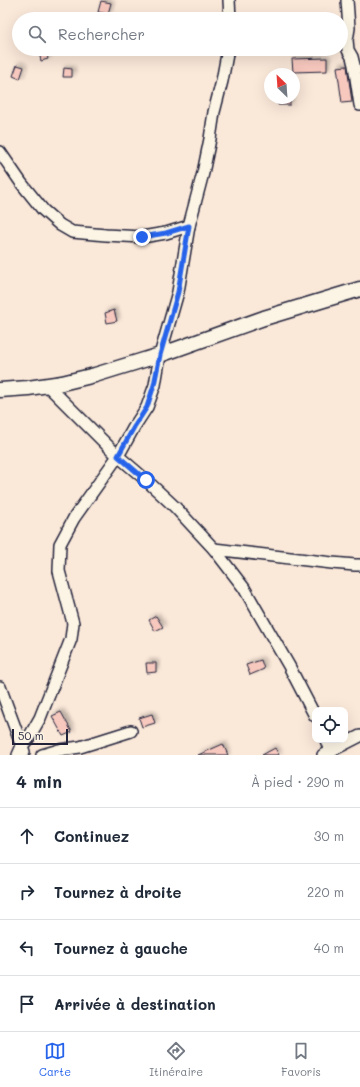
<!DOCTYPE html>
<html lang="fr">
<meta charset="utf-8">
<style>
:root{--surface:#fff;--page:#f6f6f7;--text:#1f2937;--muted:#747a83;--line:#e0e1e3;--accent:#2563eb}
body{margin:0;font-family:Mali,sans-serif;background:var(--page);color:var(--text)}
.controls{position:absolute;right:12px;bottom:12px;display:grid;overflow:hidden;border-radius:8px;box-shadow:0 4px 16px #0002}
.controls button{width:36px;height:36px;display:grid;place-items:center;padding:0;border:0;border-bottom:1px solid var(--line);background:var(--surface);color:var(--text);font:20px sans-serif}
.compass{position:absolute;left:264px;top:68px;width:36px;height:36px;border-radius:50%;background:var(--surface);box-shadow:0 4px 16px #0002;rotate:335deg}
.scale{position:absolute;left:12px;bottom:10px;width:56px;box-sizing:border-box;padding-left:4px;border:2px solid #22223b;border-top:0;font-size:11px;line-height:14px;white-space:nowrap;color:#22223b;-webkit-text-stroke:3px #fcf5e5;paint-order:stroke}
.stop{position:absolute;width:12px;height:12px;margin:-9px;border:3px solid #2563eb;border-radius:50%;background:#fff}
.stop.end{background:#2563eb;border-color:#fff;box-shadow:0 1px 4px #0008}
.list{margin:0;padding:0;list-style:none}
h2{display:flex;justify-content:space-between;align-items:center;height:52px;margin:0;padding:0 16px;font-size:17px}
h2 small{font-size:13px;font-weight:400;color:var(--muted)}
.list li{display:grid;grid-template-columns:26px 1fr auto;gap:12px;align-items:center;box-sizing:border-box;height:56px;padding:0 16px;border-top:1px solid var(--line)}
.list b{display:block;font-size:15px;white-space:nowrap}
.list em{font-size:13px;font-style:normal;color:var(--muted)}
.icon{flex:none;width:22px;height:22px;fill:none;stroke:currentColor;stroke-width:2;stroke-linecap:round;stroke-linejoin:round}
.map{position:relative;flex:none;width:360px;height:755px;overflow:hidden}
.search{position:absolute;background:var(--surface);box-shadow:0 4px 16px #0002;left:12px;right:12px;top:12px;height:44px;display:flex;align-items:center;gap:10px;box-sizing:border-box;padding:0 14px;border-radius:22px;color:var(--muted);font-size:15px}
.sheet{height:276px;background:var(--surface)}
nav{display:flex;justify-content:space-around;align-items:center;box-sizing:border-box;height:56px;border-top:1px solid var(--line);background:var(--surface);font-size:11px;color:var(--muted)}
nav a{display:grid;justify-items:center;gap:2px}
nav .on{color:var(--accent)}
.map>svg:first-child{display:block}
.building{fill:#f7c8be;stroke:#22223b;filter:url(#shadow)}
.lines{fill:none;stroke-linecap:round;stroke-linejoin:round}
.minor-casing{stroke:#22223b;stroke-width:14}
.major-casing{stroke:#22223b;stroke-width:17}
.minor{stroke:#fcf5e5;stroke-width:11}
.major{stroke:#fcf5e5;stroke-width:14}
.route{stroke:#2563eb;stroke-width:5}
</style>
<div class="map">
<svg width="360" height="755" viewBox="0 0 360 755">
<defs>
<filter id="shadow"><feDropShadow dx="2.5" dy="-2.5" stdDeviation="2" flood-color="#0004"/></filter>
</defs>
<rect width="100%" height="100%" fill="#fae8d9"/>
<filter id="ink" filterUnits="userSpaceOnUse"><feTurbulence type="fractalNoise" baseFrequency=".025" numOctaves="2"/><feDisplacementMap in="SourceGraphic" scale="8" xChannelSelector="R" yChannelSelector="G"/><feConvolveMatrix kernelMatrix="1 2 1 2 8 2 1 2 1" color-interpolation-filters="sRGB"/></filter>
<g filter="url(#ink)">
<!-- building -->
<g class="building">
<path d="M101,1L111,3L108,14L98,12Z"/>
<path d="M46,50L48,59L41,61L39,52Z"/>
<path d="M327,58V71L293,72L292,59Z"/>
<path d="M17,65L24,67L20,79L13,76Z"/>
<path d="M347,66L352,102L342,103L337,67Z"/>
<path d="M64,68L72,69V77H63Z"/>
<path d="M277,98H290V105H278Z"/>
<path d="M114,310L117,321L107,323L105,313Z"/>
<path d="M156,616L163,627L155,631L149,620Z"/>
<path d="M261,660L264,669L250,675L246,665Z"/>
<path d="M146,663H156V672L147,673Z"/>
<path d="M61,712L72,732L63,736L52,716Z"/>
<path d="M152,714L155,723L142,727L139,718Z"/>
<path d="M223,744L228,755H198Z"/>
<path d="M275,748L279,755H262Z"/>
</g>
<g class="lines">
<!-- minor casing -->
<g class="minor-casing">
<g id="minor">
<path d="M229,0L230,19"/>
<path d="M347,0L349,28L347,40L348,50L352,57L354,65L360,105"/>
<path d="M0,152L22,184L43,210L60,225L72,232L106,235L142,237L166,233L189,226"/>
<path d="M47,385L118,456L146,480L175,507L214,549L244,588L289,666L315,716"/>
<path d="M214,549L332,563L355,565H360"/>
<path d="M0,687L24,752"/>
<path d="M326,740L330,751V755"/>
<path d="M18,755L22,746L28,739L40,718L71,639L73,623L59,571L60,544L74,518L118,456L134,427L147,407L155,385L160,355L178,292L189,226L203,173L210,139L214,112L222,81L228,49"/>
<path d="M42,755L59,750L80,747L131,731"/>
<path d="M323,755L360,736"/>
</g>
</g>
<!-- major casing -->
<g class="major-casing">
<path id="major" d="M0,390L28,388L62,383L95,375L160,355L264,318L360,289"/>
</g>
<!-- minor -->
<use href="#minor" class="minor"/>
<!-- major -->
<use href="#major" class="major"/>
</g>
</g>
<g class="lines" filter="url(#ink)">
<!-- route -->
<path class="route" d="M142,237L166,233L189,226L178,292L160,355L154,385L147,407L134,427L118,456L146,480"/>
</g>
</svg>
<div class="controls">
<button><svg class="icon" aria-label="locate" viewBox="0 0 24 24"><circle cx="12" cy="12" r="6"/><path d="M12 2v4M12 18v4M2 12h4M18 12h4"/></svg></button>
</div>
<svg class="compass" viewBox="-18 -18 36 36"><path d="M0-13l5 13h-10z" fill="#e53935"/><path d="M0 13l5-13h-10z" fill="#747a83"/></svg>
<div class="scale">50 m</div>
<div class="stop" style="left:146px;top:480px"></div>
<div class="stop end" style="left:142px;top:237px"></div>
<div class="search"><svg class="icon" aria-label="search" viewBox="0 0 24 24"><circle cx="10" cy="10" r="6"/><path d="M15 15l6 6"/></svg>Rechercher</div>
</div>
<section class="sheet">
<h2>4 min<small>À pied · 290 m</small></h2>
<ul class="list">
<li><svg class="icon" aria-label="ahead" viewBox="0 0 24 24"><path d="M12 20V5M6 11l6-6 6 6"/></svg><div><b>Continuez</b></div><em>30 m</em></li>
<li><svg class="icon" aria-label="right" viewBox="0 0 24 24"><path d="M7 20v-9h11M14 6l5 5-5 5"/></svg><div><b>Tournez à droite</b></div><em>220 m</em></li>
<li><svg class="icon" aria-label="left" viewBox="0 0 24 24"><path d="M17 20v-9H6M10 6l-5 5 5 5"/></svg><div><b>Tournez à gauche</b></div><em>40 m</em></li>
<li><svg class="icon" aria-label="arrive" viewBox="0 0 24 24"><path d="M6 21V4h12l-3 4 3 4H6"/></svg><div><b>Arrivée à destination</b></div></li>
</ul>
</section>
<nav>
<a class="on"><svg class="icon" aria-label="map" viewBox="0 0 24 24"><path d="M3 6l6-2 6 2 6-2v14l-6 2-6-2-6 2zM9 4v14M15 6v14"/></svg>Carte</a>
<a><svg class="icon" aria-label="directions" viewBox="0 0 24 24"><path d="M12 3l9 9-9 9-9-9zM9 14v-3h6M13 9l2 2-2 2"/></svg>Itinéraire</a>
<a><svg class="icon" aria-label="saved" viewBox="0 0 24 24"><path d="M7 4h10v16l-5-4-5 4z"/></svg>Favoris</a>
</nav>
